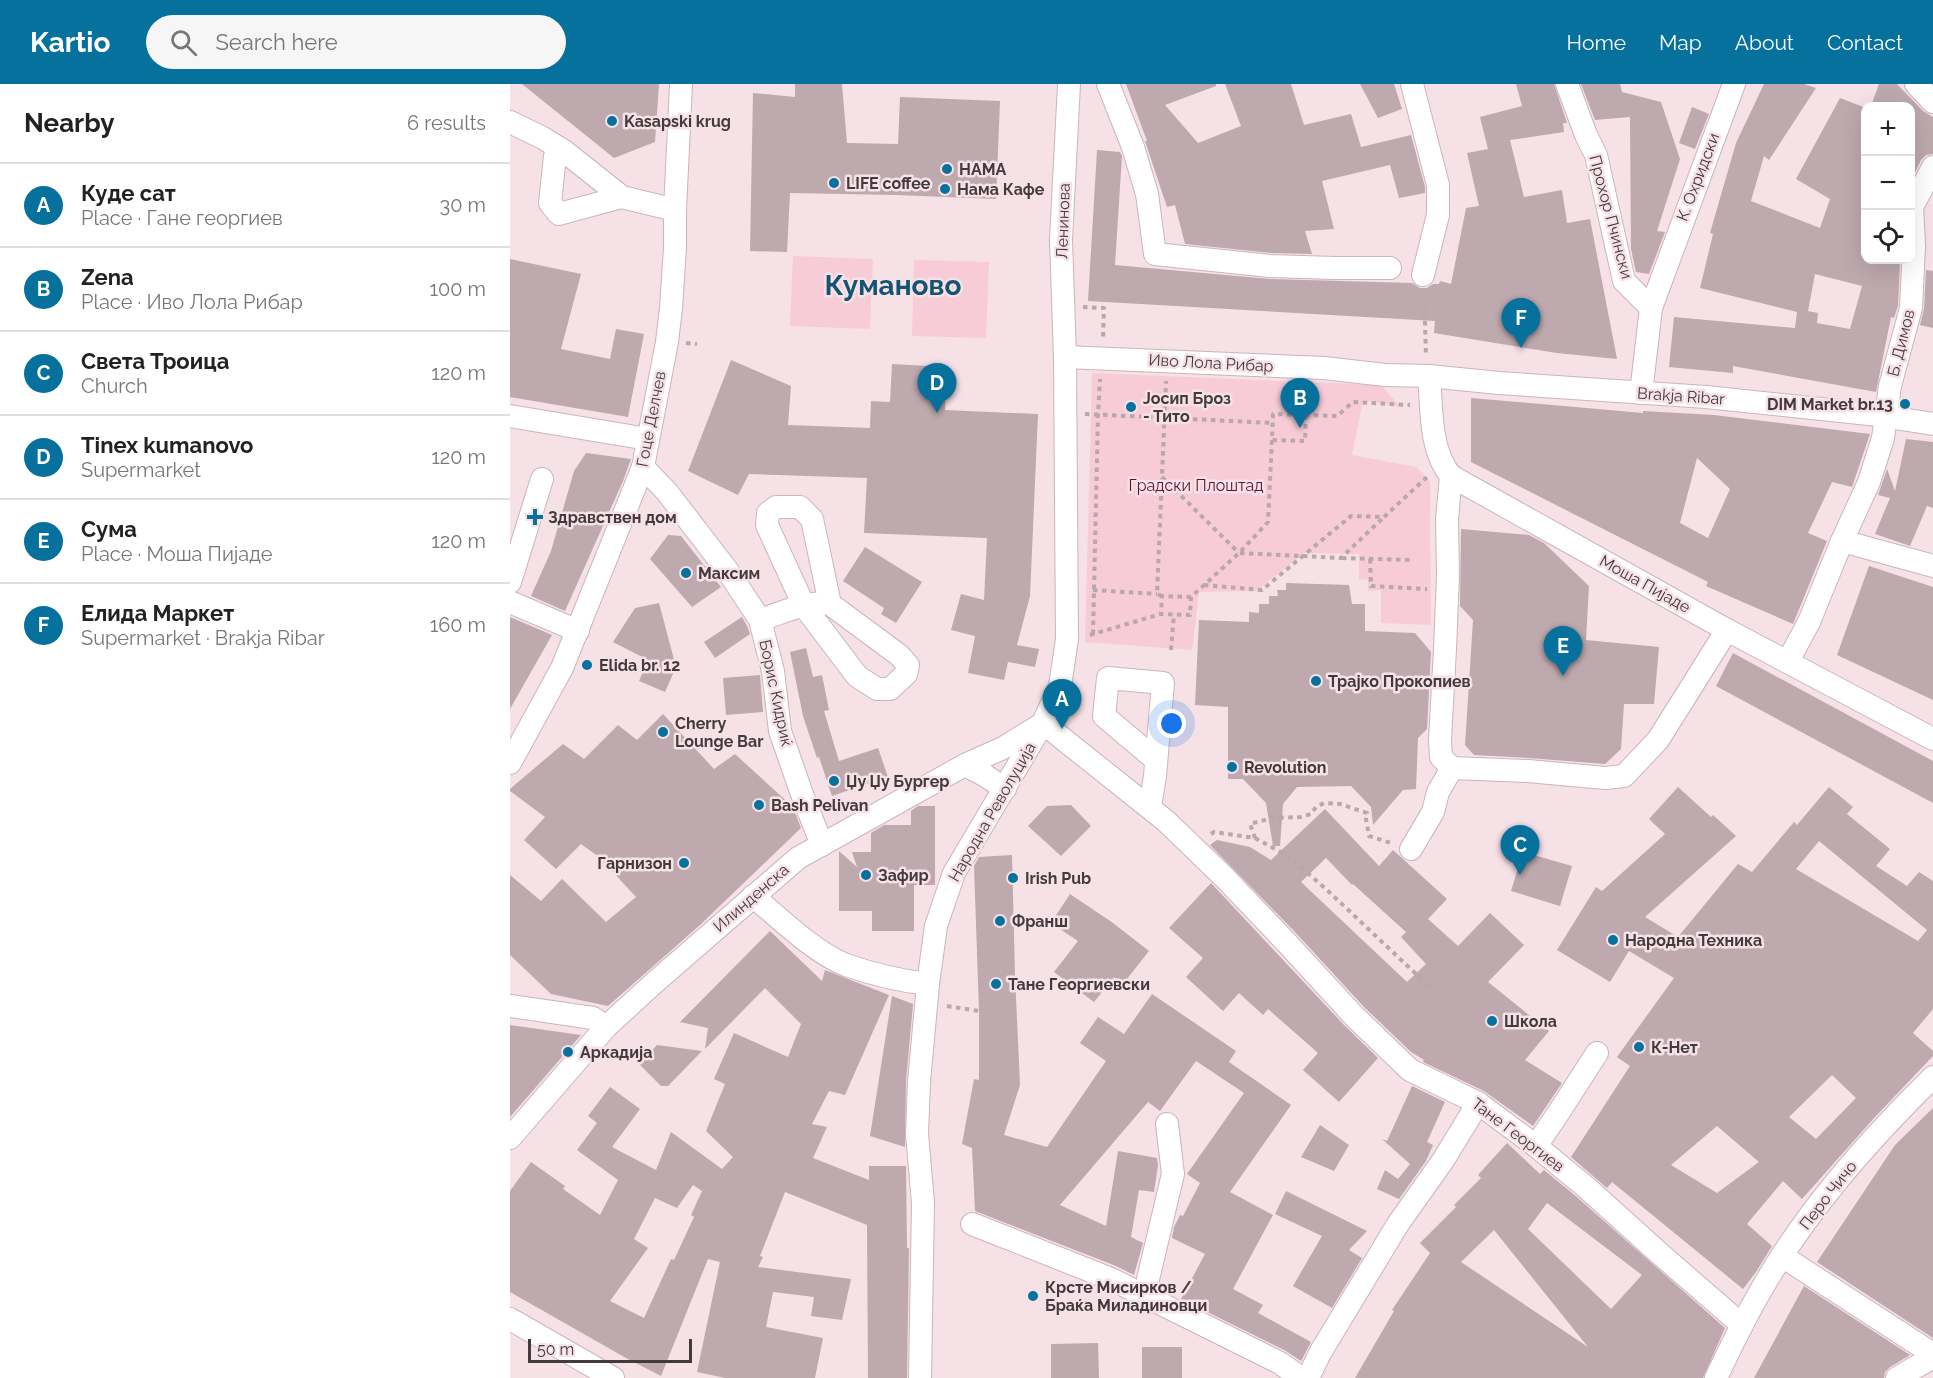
<!DOCTYPE html>
<meta charset="utf-8">
<style>
:root{--surface:#fff;--page:#f6f6f6;--text:#222;--muted:#767676;--line:#e0e0e0;--accent:#07719d}
body{margin:0;font-family:Raleway,sans-serif;background:var(--page);color:var(--text)}
.controls{position:absolute;right:18px;top:18px;display:grid;overflow:hidden;border-radius:12px;box-shadow:0 6px 24px #0002}
.controls button{width:54px;height:54px;display:grid;place-items:center;padding:0;border:0;border-bottom:2px solid var(--line);background:var(--surface);color:var(--text);font:30px sans-serif}
.scale{position:absolute;left:18px;bottom:15px;width:164px;box-sizing:border-box;padding-left:6px;border:3px solid #423a3c;border-top:0;font-size:16px;line-height:21px;white-space:nowrap;color:#423a3c;-webkit-text-stroke:4px #f6e1e6;paint-order:stroke}
.you{position:absolute;left:662px;top:640px;width:21px;height:21px;margin:-15px;border:4px solid #fff;border-radius:50%;background:#1a73e8;box-shadow:0 0 0 9px #1a73e833}
.badge{display:grid;place-items:center;width:39px;height:39px;border-radius:50%;background:var(--accent);color:#fff;font-size:20px;font-weight:700}
.pin{position:absolute;translate:-50% -50px;filter:drop-shadow(0 2px 3px #0008)}
.pin::after{content:'';position:absolute;top:32px;width:21px;height:18px;background:inherit;clip-path:polygon(0 0,100% 0,50% 100%)}
.list{margin:0;padding:0;list-style:none}
h2{display:flex;justify-content:space-between;align-items:center;height:78px;margin:0;padding:0 24px;font-size:26px}
h2 small{font-size:20px;font-weight:400;color:var(--muted)}
.list li{display:grid;grid-template-columns:39px 1fr auto;gap:18px;align-items:center;box-sizing:border-box;height:84px;padding:0 24px;border-top:2px solid var(--line)}
.list b{display:block;font-size:22px;white-space:nowrap}
.list p{margin:0;font-size:20px;white-space:nowrap;color:var(--muted)}
.list em{font-size:20px;font-style:normal;color:var(--muted)}
.icon{flex:none;width:33px;height:33px;fill:none;stroke:currentColor;stroke-width:2;stroke-linecap:round;stroke-linejoin:round}
.map{position:relative;flex:none;width:1423px;height:1294px;overflow:hidden}
header{display:flex;align-items:center;gap:36px;box-sizing:border-box;height:84px;padding:0 30px;background:var(--accent);color:#fff}
header strong{font-size:28px}
nav{display:flex;gap:33px;margin-inline-start:auto;font-size:21px}
.search{width:420px;height:54px;background:var(--page);display:flex;align-items:center;gap:15px;box-sizing:border-box;padding:0 21px;border-radius:33px;color:var(--muted);font-size:22px}
main{display:flex}
aside{flex:1;background:var(--surface)}
.map>svg:first-child{display:block}
.green{fill:#f7ccd7}
.building{fill:#bda9ae;fill-rule:evenodd}
.lines{fill:none;stroke-linecap:round;stroke-linejoin:round}
.minor-casing{stroke:#cab5ba;stroke-width:24}
.path{stroke:#b8a7ab;stroke-width:4;stroke-dasharray:4.5 4.5;stroke-linecap:butt}
.minor{stroke:#fff;stroke-width:22}
.poi-dot{fill:#07719d;stroke:#f6e1e6;stroke-width:2}
.labels{text-anchor:middle;dominant-baseline:central;stroke-width:5;stroke-linejoin:round;paint-order:stroke}
.poi-label{font-size:16px;font-weight:bold;fill:#423a3c;stroke:#f6e1e6;text-anchor:start}
.street-label{font-size:16px;fill:#423a3c;stroke:#f6e1e6}
.park-label{font-size:16px;fill:#611132;stroke:#f6e1e6}
.town-label{font-size:28px;font-weight:bold;fill:#145473;stroke:#f6e1e6}
</style>
<header>
<strong>Kartio</strong>
<div class="search"><svg class="icon" aria-label="search" viewBox="0 0 24 24"><circle cx="10" cy="10" r="6"/><path d="M15 15l6 6"/></svg>Search here</div>
<nav><a>Home</a><a>Map</a><a>About</a><a>Contact</a></nav>
</header>
<main>
<aside>
<h2>Nearby<small>6 results</small></h2>
<ul class="list">
<li><span class="badge">A</span><div><b>Куде сат</b><p>Place · Гане георгиев</p></div><em>30 m</em></li>
<li><span class="badge">B</span><div><b>Zena</b><p>Place · Иво Лола Рибар</p></div><em>100 m</em></li>
<li><span class="badge">C</span><div><b>Света Троица</b><p>Church</p></div><em>120 m</em></li>
<li><span class="badge">D</span><div><b>Tinex kumanovo</b><p>Supermarket</p></div><em>120 m</em></li>
<li><span class="badge">E</span><div><b>Сума</b><p>Place · Моша Пијаде</p></div><em>120 m</em></li>
<li><span class="badge">F</span><div><b>Елида Маркет</b><p>Supermarket · Brakja Ribar</p></div><em>160 m</em></li>
</ul>
</aside>
<div class="map">
<svg width="1423" height="1294" viewBox="0 0 1423 1294">
<rect width="100%" height="100%" fill="#f6e1e6"/>
<!-- green -->
<g class="green">
<path d="M283,172L363,175L360,245L280,242Z"/>
<path d="M404,176L479,178L476,254L402,252Z"/>
<path d="M582,289L871,301L890,323L853,316L842,371L906,383L920,397L921,541L871,539V506L858,507V496L849,495V470L794,469L746,507L689,508L682,566L575,558Z"/>
</g>
<!-- building -->
<g class="building">
<path d="M12,0H149L145,58L104,74Z"/>
<path d="M285,0H332L337,59L388,60L390,13L490,17L486,115L386,111L280,109L277,168L240,167L243,9L285,13Z"/>
<path d="M616,0H706V2L655,21L688,59L731,42L715,0H781L794,41L841,30L851,63L901,51L915,103V109L889,114L880,81L812,97L824,145L795,147L802,170L761,169L675,160L665,121L657,123L635,57H637Z"/>
<path d="M850,0H884L892,25L868,34Z"/>
<path d="M1006,0H1044L1057,39H1053L1054,48L1000,56L1014,113L1052,106L1057,139L1080,135L1107,275L1047,269L924,249L925,237L578,217L587,66L610,68L612,72L605,181L760,195L902,199L910,204H917L923,200H929L930,197L941,200L956,124L969,122L957,69L978,65L970,33L1012,22Z"/>
<path d="M1071,0H1110L1112,8L1151,18L1170,75L1147,147L1155,148L1139,190L1126,188L1121,165L1120,33L1085,36Z"/>
<path d="M1254,0H1294L1306,4L1259,76L1254,72L1241,117L1310,144L1320,115L1286,95L1330,14L1356,24V176H1379L1390,178L1388,222L1384,234L1381,233L1366,308L1223,282V289L1159,283L1164,233L1285,244L1287,228L1190,204L1203,150L1200,149L1226,59ZM1305,190L1352,202L1340,245L1307,239L1308,229L1298,227Z"/>
<path d="M1369,0H1387L1413,27L1423,33V70L1416,71L1411,76L1401,97V22H1361Z"/>
<path d="M1182,23L1199,30L1185,65L1169,59Z"/>
<path d="M0,175L71,190L51,265L100,275L106,245L134,250L118,333L0,313Z"/>
<path d="M1416,186L1423,187V244L1410,241L1414,225Z"/>
<path d="M221,276L281,302L278,341L360,344L361,317L380,318L382,280L437,283L435,326L528,330L520,512L507,561L529,565L525,583L498,578L494,596L458,589L465,552L441,546L451,510L474,516L477,454L354,449L357,394L239,390L228,411L178,387Z"/>
<path d="M961,314L1133,329V327L1204,331L1360,350L1342,403L1322,398L1298,449L1317,457L1283,540L1196,502L1198,498L961,378ZM1187,374L1220,405L1198,454L1170,439Z"/>
<path d="M1396,355L1423,358V424L1417,422L1400,462L1365,450L1380,414L1368,411L1377,385L1385,407Z"/>
<path d="M76,369L121,375L113,397L55,527L21,512L41,467L64,387Z"/>
<path d="M951,445L1019,451L1034,459L1079,502L1076,556L1149,563L1144,620H1114L1111,665L1095,680L1019,674L964,671L955,661L963,536L950,522Z"/>
<path d="M158,451L171,452L211,503L182,523L140,475Z"/>
<path d="M355,463L412,498L386,539L371,530L374,524L333,497Z"/>
<path d="M1359,482L1423,503V616L1327,571Z"/>
<path d="M776,499L839,501L842,520H855V547L905,549L921,568L917,645L908,654L906,705L893,706L863,741L861,723L841,702L787,703L773,720L770,762H763L756,719L733,695H718V623L685,621L689,536L739,538V528L749,529V520H759V512H768L767,506H776Z"/>
<path d="M149,519L166,583L155,608L129,597L138,576L103,558L125,524Z"/>
<path d="M0,533L42,551L0,625Z"/>
<path d="M232,533L237,542L240,550L205,574L194,558Z"/>
<path d="M296,564L303,593L312,591L319,626L314,627L329,677L368,664L378,693L322,712L309,673L307,674L293,632L280,568Z"/>
<path d="M1223,569L1423,677V719L1206,602Z"/>
<path d="M250,591L253,628L216,631L213,594Z"/>
<path d="M153,630L204,685L225,670L283,723L291,744L190,841L98,922L41,910L0,871V791L31,817L52,795L96,838L126,813L89,773L71,760L46,785L14,756L35,733L0,707V705L53,660L74,675L108,641L127,656Z"/>
<path d="M1168,703L1201,733L1203,731L1226,752L1135,833L1168,853L1228,780L1242,788L1284,738L1287,741L1319,703L1343,723L1337,730L1380,765L1366,782L1397,802L1409,788L1423,797V925L1403,949L1423,967V972L1365,1033L1292,1115L1273,1097L1237,1140L1262,1162L1246,1188L1233,1205L1102,1098L1097,1104L1061,1073L1120,982L1107,973L1164,894L1119,867L1100,898L1047,866L1086,803L1092,807L1155,750L1139,735ZM1309,757L1417,846L1408,857L1286,785ZM1322,991L1346,1014L1306,1055L1279,1033ZM1207,1042L1249,1078L1207,1109L1161,1081Z"/>
<path d="M561,721L581,742L551,772L518,742L537,722Z"/>
<path d="M408,722H425V801H404V847H362V827H329V767L347,783L342,768H361V749L374,741H401V727Z"/>
<path d="M815,725L869,782L883,766L937,815L918,835L948,862L980,829L1014,861L978,898L1039,947L1015,976L1052,999L1023,1042L974,1007L913,978L914,976L901,968L854,923L785,848L700,761L707,756L740,763L761,776ZM816,774L842,801L843,800L896,848L891,853L916,880L897,898L791,798Z"/>
<path d="M1013,768L1062,782L1050,822L1001,807Z"/>
<path d="M502,771L505,892L510,1001L494,1051L537,1063L596,977L570,959L588,933L614,950L642,910L726,967L719,978L781,1021L720,1108L763,1131L723,1205L753,1221L748,1229L801,1258L791,1277L776,1267L671,1215L695,1170L662,1154L664,1143L670,1131L673,1132L690,1099L677,1090L734,1009L686,977L650,1027L638,1018L550,1121L596,1142L608,1067L647,1074L648,1081L644,1108L629,1106L621,1153L633,1159L624,1191L606,1182L465,1127L462,1064L452,1060L464,995L469,996V927L464,782L469,773Z"/>
<path d="M701,799L834,941L868,974L829,1018L793,986L808,969L758,925L753,931L729,909L713,927L676,893L693,874L659,844Z"/>
<path d="M560,810L603,839L639,867L613,900L604,893L584,918L544,888L568,857L541,839Z"/>
<path d="M260,847L312,897L315,886L379,911L335,1011L319,1007L302,1040L317,1043L303,1074L359,1096V1082H396L397,1164H399L397,1294H358L357,1141L275,1108L250,1172L253,1173L248,1183L341,1195L332,1236L301,1232L304,1213L263,1208L256,1243L313,1254L305,1294H215L187,1288L210,1178L198,1175L151,1292L116,1274L0,1208V1107L21,1078L55,1102L53,1105L90,1131L108,1096L67,1066L87,1039L78,1032L100,1003L130,1025L102,1063L146,1086L161,1048L212,1085L223,1073L196,1047L215,1000L204,995L224,949L278,973L291,940L255,904L195,965L198,944L170,938ZM183,1101L192,1107L181,1131L184,1133L164,1176L161,1175L134,1234L100,1217L138,1164L124,1155L145,1114L167,1124Z"/>
<path d="M382,912L403,920L396,997L395,1063L360,1052Z"/>
<path d="M0,941L71,951L0,1033Z"/>
<path d="M147,961L192,967L158,1002H151L129,980Z"/>
<path d="M902,1002L935,1018L917,1058L923,1061L916,1077L889,1115L867,1105L875,1086L888,1095L900,1080L872,1055L877,1057Z"/>
<path d="M1423,1024V1254L1307,1178L1385,1061Z"/>
<path d="M810,1041L839,1061L824,1087L791,1073Z"/>
<path d="M997,1059L1030,1090L1034,1086L1068,1114L1215,1244L1193,1294H845L884,1227L882,1226L920,1169L910,1159L946,1123L944,1121L971,1094L968,1091ZM1037,1119L1132,1191L1101,1225L1018,1145ZM984,1146L1078,1263L951,1178Z"/>
<path d="M776,1107L857,1147L839,1166L852,1174L822,1224L783,1202L812,1152L765,1130Z"/>
<path d="M1294,1202L1400,1271L1380,1283L1375,1288L1374,1294H1244Z"/>
<path d="M588,1259L589,1294H541V1260Z"/>
<rect x="632" y="1263" width="40" height="31"/>
</g>
<g class="lines">
<!-- minor casing -->
<g class="minor-casing">
<g id="minor">
<path d="M598,0L623,63L637,110L645,170L760,182L825,184H880"/>
<path d="M902,0L928,101V131L913,191"/>
<path d="M1057,0L1076,51L1086,71L1114,197L1141,224L1224,0"/>
<path d="M1406,0L1423,18"/>
<path d="M0,38L33,54L54,67L112,113L165,126"/>
<path d="M54,67L45,72L40,119L49,130L112,113"/>
<path d="M555,273L814,284L875,291L919,292L989,299L1196,313L1359,330L1423,340"/>
<path d="M919,292C922,324 919,366 941,392L1217,546L1423,655"/>
<path d="M1131,309L1141,224"/>
<path d="M0,332L138,355"/>
<path d="M133,383L157,408L217,486L250,536L263,587L270,647L293,713L312,761"/>
<path d="M941,392L937,435L938,491L935,565L930,656L931,673L942,684L1018,687L1095,694L1114,692L1148,656L1217,546"/>
<path d="M1332,457L1423,482"/>
<path d="M0,498L32,395"/>
<path d="M0,518L68,547"/>
<path d="M250,536C272,529 298,516 320,520L389,571L398,581L396,590L380,605H367L347,592L294,522L257,441L258,429L266,423H290L302,435L320,520"/>
<path d="M1278,577L1299,538L1332,457L1359,398L1373,354L1380,302L1401,224L1404,162L1402,123L1423,83"/>
<path d="M533,639L656,737L715,794L775,857L844,932L900,986L968,1019L1026,1062L1077,1104L1149,1169L1232,1241"/>
<path d="M0,679L52,584L133,383L157,258L161,224L165,164V126L171,0"/>
<path d="M455,681L476,692L495,705"/>
<path d="M640,723L645,692L653,599L598,594L594,632L646,676"/>
<path d="M901,765L923,728L928,708L942,684"/>
<path d="M243,812C269,834 305,869 336,881C362,890 391,897 418,900"/>
<path d="M0,922L83,934L96,943"/>
<path d="M0,1054L96,943L144,899L288,774L455,681L493,664L532,640"/>
<path d="M1026,1062L1049,1028L1087,969"/>
<path d="M462,1140L601,1195L770,1279L791,1294"/>
<path d="M1272,1172L1423,1270"/>
<path d="M634,1212L663,1090L657,1040"/>
<path d="M0,1235L103,1294"/>
<path d="M410,1294L413,1119L407,1050L409,998L418,900L426,842L444,789L533,639L550,602L557,555L555,273L551,156L559,0"/>
<path d="M798,1294L810,1269L888,1140L934,1075L968,1019"/>
<path d="M1206,1294C1220,1265 1234,1235 1250,1208C1295,1128 1358,1057 1423,993"/>
<path d="M1387,1294L1423,1273"/>
</g>
</g>
<!-- path -->
<g class="path">
<path d="M914,210L916,271"/>
<path d="M573,223L594,224L593,254"/>
<path d="M176,259L187,260"/>
<path d="M575,330L763,339"/>
<path d="M796,331L795,357L762,356L763,330L827,332L843,318L900,321"/>
<path d="M652,393L729,469"/>
<path d="M730,469L831,474L874,433"/>
<path d="M832,474L900,476"/>
<path d="M860,475L861,502L917,505"/>
<path d="M694,501L752,506L841,432L874,433L917,393"/>
<path d="M583,506L647,510"/>
<path d="M652,512L647,510L656,297"/>
<path d="M681,513L652,512L651,530L680,531L681,513L729,469L758,438L762,356"/>
<path d="M583,550L588,331L590,295"/>
<path d="M580,551L651,530"/>
<path d="M661,566L664,530"/>
<path d="M701,750L704,748L745,754L740,740L762,734L791,733L801,730L806,723L814,719L830,720L857,729L856,735L859,752L881,759"/>
<path d="M745,754L778,772L816,805L923,906"/>
<path d="M437,922L469,927"/>
</g>
<!-- minor -->
<use href="#minor" class="minor"/>
</g>
<!-- markers -->
<g class="poi-dot">
<circle cx="102" cy="37" r="6"/>
<circle cx="437" cy="85" r="6"/>
<circle cx="324" cy="99" r="6"/>
<circle cx="435" cy="105" r="6"/>
<circle cx="1395" cy="320" r="6"/>
<circle cx="621" cy="323" r="6"/>
<path d="M22 424h6v6h6v6h-6v6h-6v-6h-6v-6h6z"/>
<circle cx="176" cy="489" r="6"/>
<circle cx="77" cy="581" r="6"/>
<circle cx="806" cy="597" r="6"/>
<circle cx="153" cy="648" r="6"/>
<circle cx="722" cy="683" r="6"/>
<circle cx="324" cy="697" r="6"/>
<circle cx="249" cy="721" r="6"/>
<circle cx="174" cy="779" r="6"/>
<circle cx="356" cy="791" r="6"/>
<circle cx="503" cy="794" r="6"/>
<circle cx="490" cy="837" r="6"/>
<circle cx="1103" cy="856" r="6"/>
<circle cx="486" cy="900" r="6"/>
<circle cx="982" cy="937" r="6"/>
<circle cx="1129" cy="963" r="6"/>
<circle cx="58" cy="968" r="6"/>
<circle cx="523" cy="1212" r="6"/>
</g>
<g class="labels">
<!-- poi labels -->
<g class="poi-label">
<text x="114" y="37">Kasapski krug</text>
<text x="449" y="85">НАМА</text>
<text x="336" y="99">LIFE coffee</text>
<text x="447" y="105">Нама Кафе</text>
<text x="633" y="314">Јосип Броз<tspan x="633" dy="18">- Тито</tspan></text>
<text x="1383" y="320" text-anchor="end">DIM Market br.13</text>
<text x="38" y="433">Здравствен дом</text>
<text x="188" y="489">Максим</text>
<text x="89" y="581">Elida br. 12</text>
<text x="818" y="597">Трајко Прокопиев</text>
<text x="165" y="639">Cherry<tspan x="165" dy="18">Lounge Bar</tspan></text>
<text x="734" y="683">Revolution</text>
<text x="336" y="697">Џу Џу Бургер</text>
<text x="261" y="721">Bash Pelivan</text>
<text x="162" y="779" text-anchor="end">Гарнизон</text>
<text x="368" y="791">Зафир</text>
<text x="515" y="794">Irish Pub</text>
<text x="502" y="837">Франш</text>
<text x="1115" y="856">Народна Техника</text>
<text x="498" y="900">Тане Георгиевски</text>
<text x="994" y="937">Школа</text>
<text x="1141" y="963">К-Нет</text>
<text x="70" y="968">Аркадија</text>
<text x="535" y="1203">Крсте Мисирков /<tspan x="535" dy="18">Браќа Миладиновци</tspan></text>
</g>
<!-- street labels -->
<g class="street-label">
<text transform="translate(1188 93) rotate(-69)">К. Охридски</text>
<text transform="translate(1101 133) rotate(75)">Прохор Пчински</text>
<text transform="translate(553 137) rotate(-88)">Ленинова</text>
<text transform="translate(1391 259) rotate(-76)">Б. Димов</text>
<text transform="translate(701 279) rotate(3)">Иво Лола Рибар</text>
<text transform="translate(1171 312) rotate(4)">Brakja Ribar</text>
<text transform="translate(141 335) rotate(-79)">Гоце Делчев</text>
<text transform="translate(1135 500) rotate(29)">Моша Пијаде</text>
<text transform="translate(266 609) rotate(78)">Борис Кидриќ</text>
<text transform="translate(482 728) rotate(-60)">Народна Револуција</text>
<text transform="translate(241 814) rotate(-41)">Илинденска</text>
<text transform="translate(1008 1051) rotate(37)">Тане Георгиев</text>
<text transform="translate(1318 1111) rotate(-52)">Перо Чичо</text>
</g>
<!-- park labels -->
<g class="park-label">
<text x="686" y="401">Градски Плоштад</text>
</g>
<!-- town labels -->
<g class="town-label">
<text x="383" y="201">Куманово</text>
</g>
</g>
</svg>
<div class="controls">
<button>+</button>
<button>−</button>
<button><svg class="icon" aria-label="locate" viewBox="0 0 24 24"><circle cx="12" cy="12" r="6"/><path d="M12 2v4M12 18v4M2 12h4M18 12h4"/></svg></button>
</div>
<div class="scale">50 m</div>
<div class="you"></div>
<div class="pin badge" style="left:552px;top:645px">A</div>
<div class="pin badge" style="left:790px;top:344px">B</div>
<div class="pin badge" style="left:1010px;top:791px">C</div>
<div class="pin badge" style="left:427px;top:329px">D</div>
<div class="pin badge" style="left:1053px;top:592px">E</div>
<div class="pin badge" style="left:1011px;top:264px">F</div>
</div>
</main>
